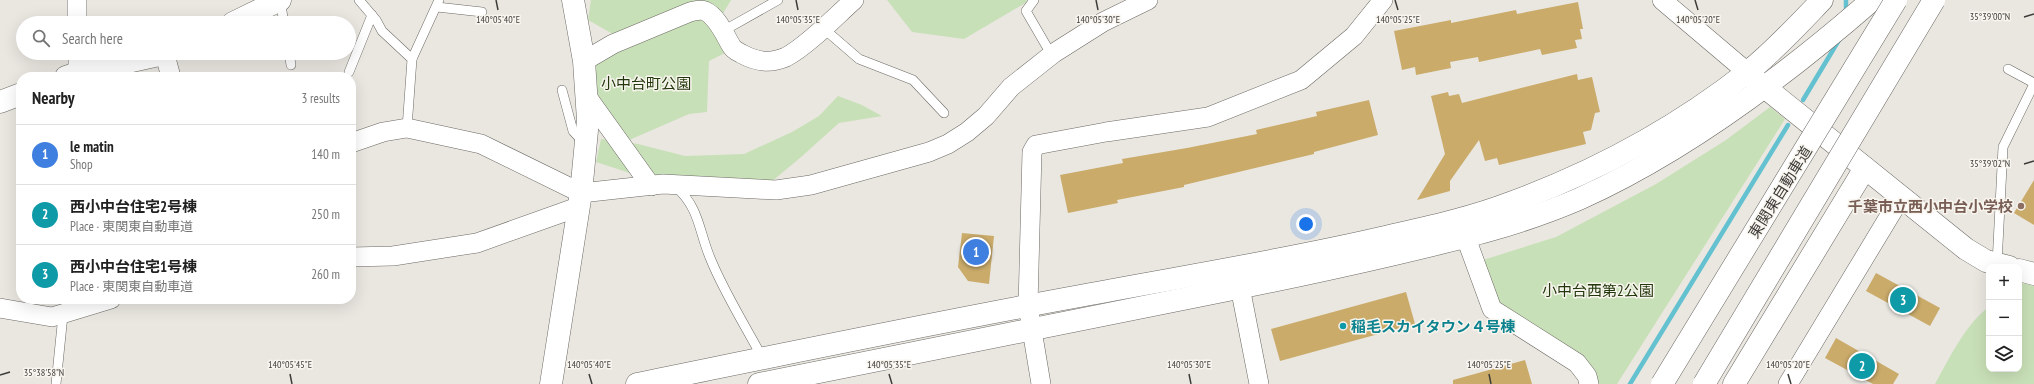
<!DOCTYPE html>
<meta charset="utf-8">
<style>
:root{--surface:#fff;--page:#f6f6f6;--text:#222;--muted:#767676;--line:#e0e0e0;--accent:#7c3aed}
body{margin:0;font-family:"PT Sans Narrow","Noto Sans JP",sans-serif;background:var(--page);color:var(--text)}
.controls{position:absolute;right:12px;bottom:12px;display:grid;overflow:hidden;border-radius:8px;box-shadow:0 4px 16px #0002}
.controls button{width:36px;height:36px;display:grid;place-items:center;padding:0;border:0;border-bottom:1px solid var(--line);background:var(--surface);color:var(--text);font:20px sans-serif}
.you{position:absolute;left:1306px;top:224px;width:14px;height:14px;margin:-10px;border:3px solid #fff;border-radius:50%;background:#1a73e8;box-shadow:0 0 0 6px #1a73e833}
.badge{display:grid;place-items:center;width:26px;height:26px;border-radius:50%;background:var(--accent);color:#fff;font-size:13px;font-weight:700}
.pin{position:absolute;translate:-50% -50%;border:2px solid #fff;box-shadow:0 1px 4px #0006}
.list{margin:0;padding:0;list-style:none}
h2{display:flex;justify-content:space-between;align-items:center;height:52px;margin:0;padding:0 16px;font-size:17px}
h2 small{font-size:13px;font-weight:400;color:var(--muted)}
.list li{display:grid;grid-template-columns:26px 1fr auto;gap:12px;align-items:center;box-sizing:border-box;height:60px;padding:0 16px;border-top:1px solid var(--line)}
.list b{display:block;font-size:15px;white-space:nowrap}
.list p{margin:0;font-size:13px;white-space:nowrap;color:var(--muted)}
.list em{font-size:13px;font-style:normal;color:var(--muted)}
.icon{flex:none;width:22px;height:22px;fill:none;stroke:currentColor;stroke-width:2;stroke-linecap:round;stroke-linejoin:round}
.map{position:relative;flex:none;width:2034px;height:384px;overflow:hidden}
.search{position:absolute;background:var(--surface);box-shadow:0 4px 16px #0002;left:16px;top:16px;width:340px;height:44px;display:flex;align-items:center;gap:10px;box-sizing:border-box;padding:0 14px;border-radius:22px;color:var(--muted);font-size:15px}
.panel{position:absolute;background:var(--surface);box-shadow:0 4px 16px #0002;left:16px;top:72px;width:340px;height:232px;border-radius:16px}
.map>svg:first-child{display:block}
.green{fill:#c8e0b7}
.lines{fill:none;stroke-linecap:round;stroke-linejoin:round}
.stream{stroke:#63c1d0;stroke-width:4.5}
.building{fill:#caab6a}
.lane-casing{stroke:#6c6964;stroke-width:10}
.street-casing{stroke:#6c6964;stroke-width:20}
.secondary-casing{stroke:#6c6964;stroke-width:23}
.lane{stroke:#fff;stroke-width:9}
.street{stroke:#fff;stroke-width:19}
.secondary{stroke:#fff;stroke-width:22}
.highway-bridge-casing{stroke:#6c6964;stroke-width:23;stroke-linecap:butt}
.highway-bridge{stroke:#fff;stroke-width:22}
.ticks{fill:none;stroke:#3d3c39;stroke-width:1.5}
.education-dot{fill:#8d6e63;stroke:#f8f5ef;stroke-width:1.5}
.culture-dot{fill:#0f9aa8;stroke:#f8f5ef;stroke-width:1.5}
.labels{text-anchor:middle;dominant-baseline:central;stroke-width:3;stroke-linejoin:round;paint-order:stroke}
.park-label{font-size:15px;fill:#22380c;stroke:#f8f5ef}
.street-label{font-size:15px;fill:#3d3c39;stroke:#f8f5ef}
.education-label{font-size:15px;font-weight:bold;fill:#785e54;stroke:#f8f5ef;text-anchor:end}
.culture-label{font-size:15px;font-weight:bold;fill:#0d838f;stroke:#f8f5ef;text-anchor:start}
.ticks-label{font-size:10px;text-anchor:middle;fill:#3d3c39;stroke:#f8f5ef;stroke-width:3;stroke-linejoin:round;paint-order:stroke}
</style>
<div class="map">
<svg width="2034" height="384" viewBox="0 0 2034 384">
<rect width="100%" height="100%" fill="#eae7e1"/>
<!-- green -->
<g class="green">
<path d="M591,0H731L715,27L727,52L709,61L707,112L689,114L627,141L600,107L592,61L620,38L588,20Z"/>
<path d="M887,0H1026L1027,2L964,39L912,32Z"/>
<path d="M838,96L862,105L882,116L839,123L800,158L771,182L651,180L596,162L601,139L638,144L685,156L744,154L792,132L819,116Z"/>
<path d="M1770,107L1785,119L1617,384H1596L1496,302L1483,260L1556,237L1656,184L1726,140Z"/>
<path d="M2022,283L2034,286V384H1935C1949,359 1966,323 1989,307V369H2019V285Z"/>
</g>
<g class="lines">
<!-- stream -->
<g class="stream">
<path d="M1846,0V12"/>
<path d="M1803,100L1839,40"/>
<path d="M1630,384L1788,125"/>
</g>
</g>
<!-- building -->
<g class="building">
<path d="M1578,2L1583,29H1580L1582,39L1575,40L1577,48L1542,55L1540,49L1479,62L1478,57L1450,62L1451,68L1416,75L1415,67L1402,70L1394,31L1451,20V23L1516,10L1517,14Z"/>
<path d="M1577,74L1578,80L1592,77L1600,112L1595,113L1591,130L1583,132L1586,144L1499,165L1497,158L1485,161L1479,140L1450,181V191L1417,200L1445,154L1431,96L1448,92L1449,96L1459,94L1462,103Z"/>
<path d="M1369,100L1378,135L1314,152V154L1184,185V187L1117,200L1118,203L1068,213L1060,175L1123,163L1122,159L1187,148L1257,134L1256,130L1317,116L1316,112Z"/>
<path d="M2034,180V225L2014,213Z"/>
<path d="M962,233L994,236L989,284L968,281L958,267Z"/>
<path d="M1876,273L1940,308L1930,326L1866,291Z"/>
<path d="M1406,292L1415,324L1280,361L1271,329Z"/>
<path d="M1836,338L1899,374L1893,384H1873L1825,358Z"/>
<path d="M1525,360L1532,384H1453V380Z"/>
</g>
<g class="lines">
<!-- lane casing -->
<g class="lane-casing">
<g id="lane">
<path d="M280,0L284,23"/>
<path d="M359,0L376,20L382,31L412,59L407,128"/>
<path d="M1034,0L1026,11L1051,54"/>
<path d="M437,7L482,12"/>
<path d="M823,28L859,59L913,80L944,113"/>
<path d="M723,31L778,0"/>
<path d="M289,53L291,65"/>
<path d="M412,59L439,0"/>
<path d="M2008,69L2034,83"/>
<path d="M349,72L372,15"/>
<path d="M562,90L573,131L584,143"/>
<path d="M676,187C700,208 699,233 711,260C725,294 746,327 763,359"/>
<path d="M1997,264L2003,147L2034,84"/>
<path d="M56,384L63,315"/>
</g>
</g>
<!-- street casing -->
<g class="street-casing">
<g id="street">
<path d="M1662,0L1747,72"/>
<path d="M77,23V0"/>
<path d="M78,53V73"/>
<path d="M165,55L171,77"/>
<path d="M584,61L613,44L690,12C695,11 700,9 705,11C718,17 725,36 732,47C735,51 739,52 742,54C757,62 770,64 786,57C807,46 835,17 854,0"/>
<path d="M588,98L651,186"/>
<path d="M351,143L383,132L407,128L481,144L581,193L663,184L776,190L811,185L929,152L948,144L967,132L986,116L1011,87L1054,53L1103,22L1148,0"/>
<path d="M1466,238L1492,309L1577,363L1587,376L1589,384"/>
<path d="M351,257L393,256L477,243L578,207"/>
<path d="M1240,287L1259,384"/>
<path d="M0,308L52,317L111,299"/>
<path d="M1041,384L1028,306L1032,152L1036,145L1106,132L1208,117L1301,80L1354,36L1383,0"/>
<path d="M1788,384L1901,197"/>
</g>
</g>
<!-- secondary casing -->
<g class="secondary-casing">
<g id="secondary">
<path d="M233,23L280,0"/>
<path d="M66,77L78,73L168,53"/>
<path d="M1752,77L1966,249L1986,261L2009,267"/>
<path d="M0,102L21,94"/>
<path d="M2019,270L2034,274"/>
<path d="M551,384L581,193L588,120L584,61L573,0"/>
<path d="M637,384C784,354 932,323 1080,296C1181,277 1282,261 1381,238C1424,228 1468,219 1510,203C1595,172 1678,127 1749,71C1775,50 1799,24 1822,0"/>
<path d="M759,384C911,354 1062,323 1213,293C1274,281 1335,268 1395,254C1459,239 1519,225 1579,199C1684,152 1786,75 1872,0"/>
<path d="M1734,384L1865,168"/>
</g>
</g>
<!-- lane -->
<use href="#lane" class="lane"/>
<!-- street -->
<use href="#street" class="street"/>
<!-- secondary -->
<use href="#secondary" class="secondary"/>
<!-- highway-bridge casing -->
<g class="highway-bridge-casing">
<g id="highway-bridge">
<path d="M1662,384L1896,0"/>
<path d="M1704,384L1934,0"/>
</g>
</g>
<!-- highway-bridge -->
<use href="#highway-bridge" class="highway-bridge"/>
</g>
<!-- ticks -->
<path class="ticks" d="M496,0L498,10M796,0L798,10M1096,0L1098,10M1395,0L1398,10M1695,0L1698,10M2024,17L2034,14M2024,164L2034,161M290,374L292,384M589,374L592,384M889,374L892,384M1189,374L1191,384M1489,374L1491,384M1788,374L1791,384M0,375L10,372"/>
<!-- markers -->
<circle class="education-dot" cx="2021" cy="206" r="4"/>
<circle class="culture-dot" cx="1343" cy="326" r="4"/>
<g class="labels">
<!-- park labels -->
<g class="park-label">
<text x="646" y="83">小中台町公園</text>
<text x="1598" y="290">小中台西第2公園</text>
</g>
<!-- street labels -->
<g class="street-label">
<text transform="translate(1780 192) rotate(-58)">東関東自動車道</text>
</g>
<!-- education labels -->
<g class="education-label">
<text x="2013" y="206">千葉市立西小中台小学校</text>
</g>
<!-- culture labels -->
<g class="culture-label">
<text x="1351" y="326">稲毛スカイタウン４号棟</text>
</g>
</g>
<g class="ticks-label">
<text x="1990" y="20">35°39'00"N</text>
<text x="498" y="23">140°05'40"E</text>
<text x="798" y="23">140°05'35"E</text>
<text x="1098" y="23">140°05'30"E</text>
<text x="1398" y="23">140°05'25"E</text>
<text x="1698" y="23">140°05'20"E</text>
<text x="1990" y="167">35°39'02"N</text>
<text x="290" y="368">140°05'45"E</text>
<text x="589" y="368">140°05'40"E</text>
<text x="889" y="368">140°05'35"E</text>
<text x="1189" y="368">140°05'30"E</text>
<text x="1489" y="368">140°05'25"E</text>
<text x="1788" y="368">140°05'20"E</text>
<text x="44" y="376">35°38'58"N</text>
</g>
</svg>
<div class="controls">
<button>+</button>
<button>−</button>
<button><svg class="icon" aria-label="layers" viewBox="0 0 24 24"><path d="M12 4l9 5-9 5-9-5zM3 14l9 5 9-5"/></svg></button>
</div>
<div class="you"></div>
<div class="pin badge" style="left:976px;top:252px;background:#3f7fe0">1</div>
<div class="pin badge" style="left:1862px;top:366px;background:#0f9aa8">2</div>
<div class="pin badge" style="left:1903px;top:300px;background:#0f9aa8">3</div>
<div class="search"><svg class="icon" aria-label="search" viewBox="0 0 24 24"><circle cx="10" cy="10" r="6"/><path d="M15 15l6 6"/></svg>Search here</div>
<section class="panel">
<h2>Nearby<small>3 results</small></h2>
<ul class="list">
<li><span class="badge" style="background:#3f7fe0">1</span><div><b>le matin</b><p>Shop</p></div><em>140 m</em></li>
<li><span class="badge" style="background:#0f9aa8">2</span><div><b>西小中台住宅2号棟</b><p>Place · 東関東自動車道</p></div><em>250 m</em></li>
<li><span class="badge" style="background:#0f9aa8">3</span><div><b>西小中台住宅1号棟</b><p>Place · 東関東自動車道</p></div><em>260 m</em></li>
</ul>
</section>
</div>
